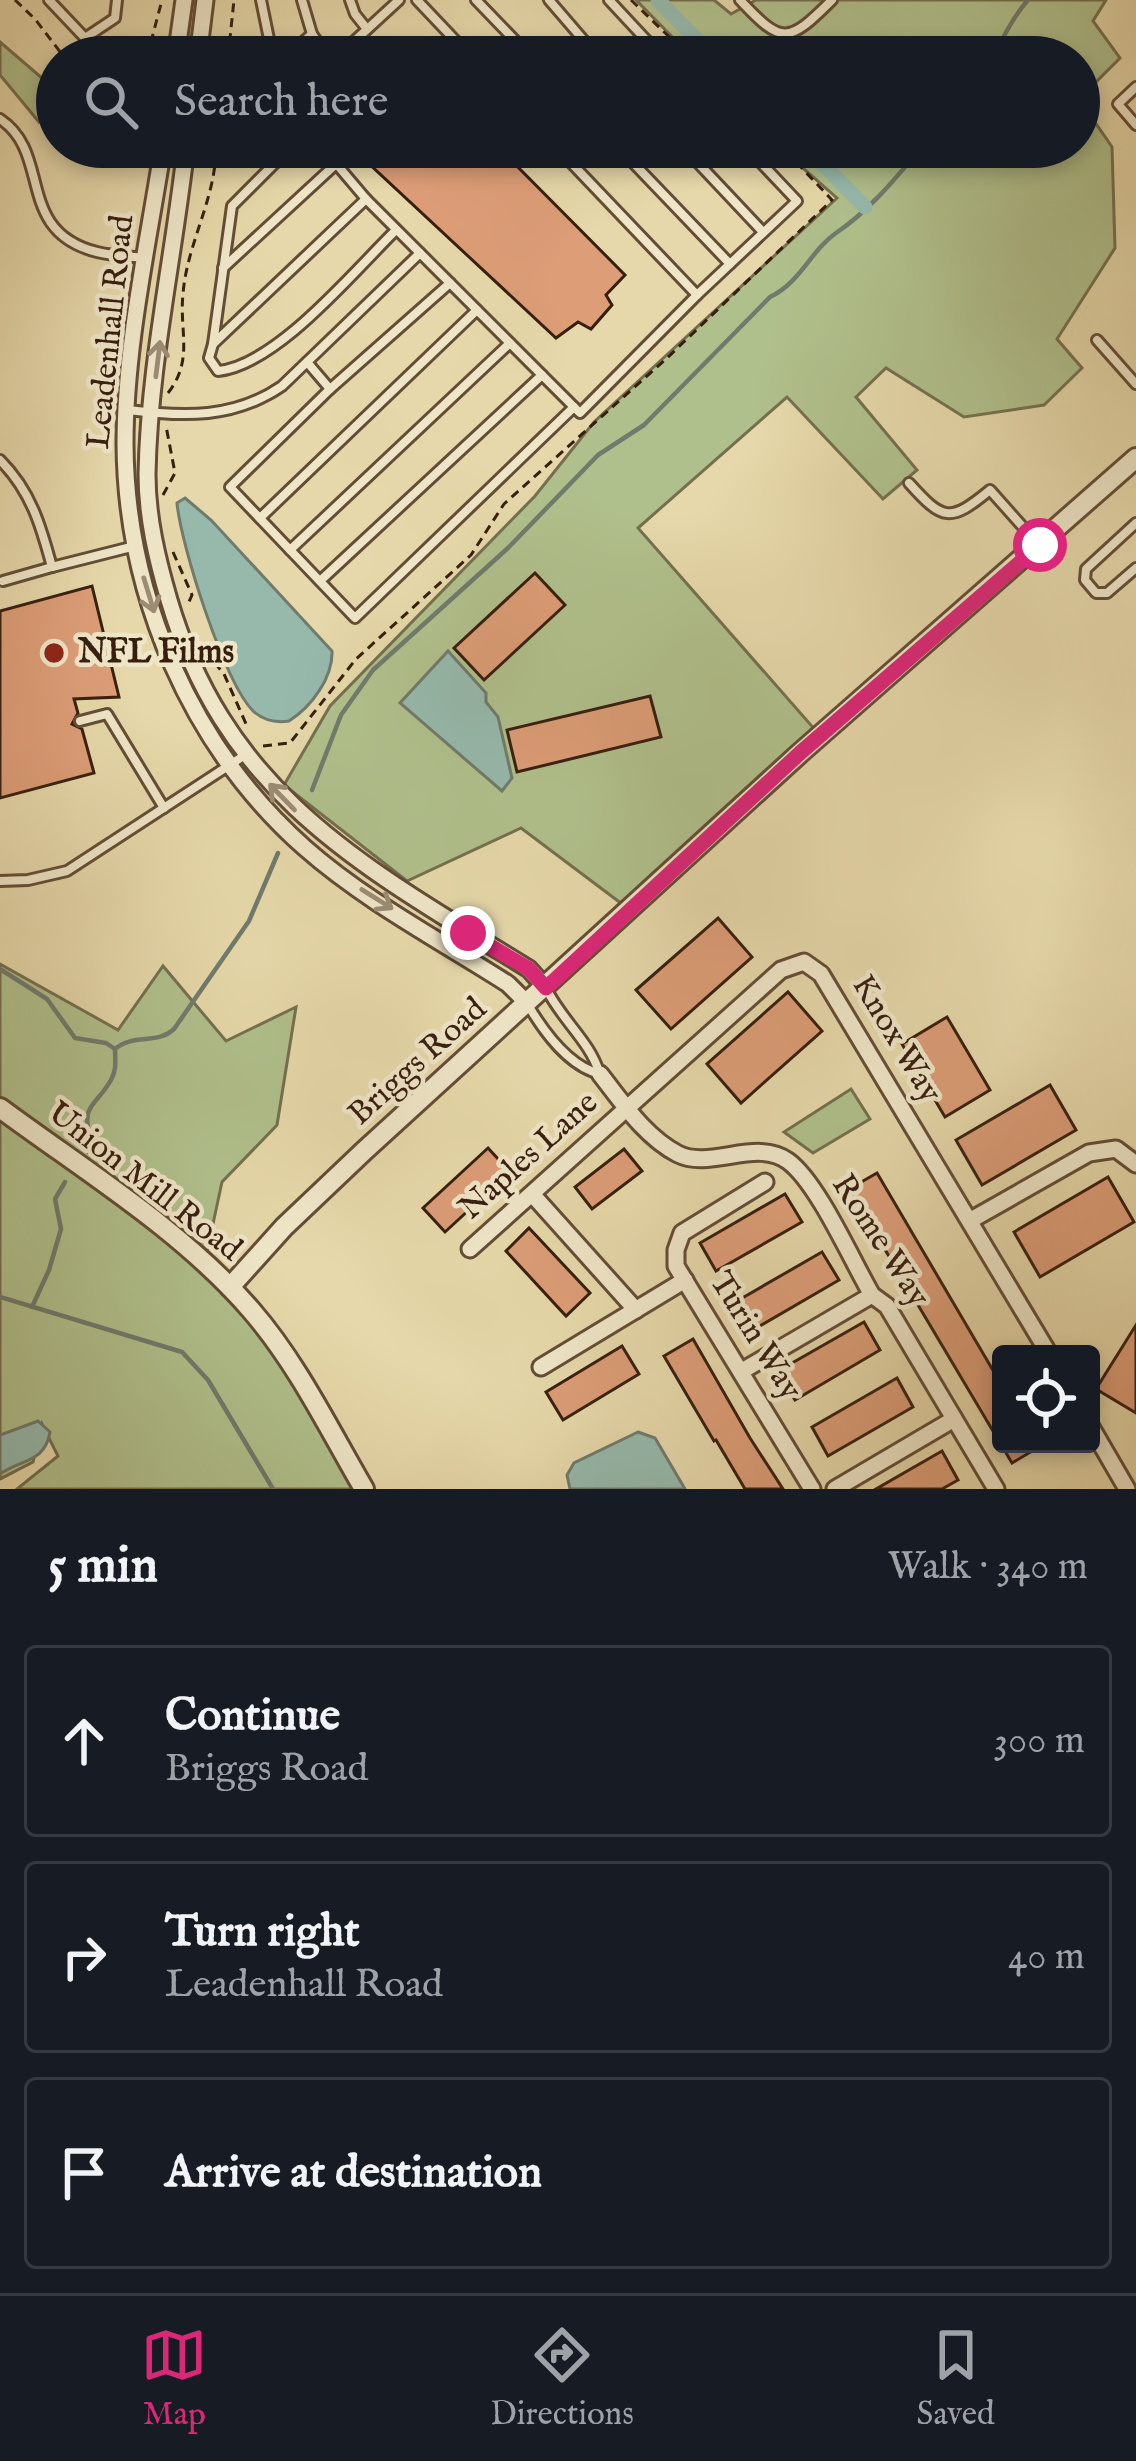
<!DOCTYPE html>
<meta charset="utf-8">
<style>
:root{--surface:#171b24;--page:#242831;--text:#f1f3f6;--muted:#9ea1a6;--line:#363941;--accent:#db2777}
body{margin:0;font-family:"IM FELL English",serif;background:var(--page);color:var(--text)}
.controls{position:absolute;right:36px;bottom:36px;display:grid;overflow:hidden;border-radius:12px;box-shadow:0 6px 18px #0003}
.controls button{width:108px;height:108px;display:grid;place-items:center;padding:0;border:0;border-bottom:3px solid var(--line);background:var(--surface);color:var(--text);font:60px sans-serif}
.stop{position:absolute;width:36px;height:36px;margin:-27px;border:9px solid #db2777;border-radius:50%;background:#fff}
.stop.end{background:#db2777;border-color:#fff;box-shadow:0 3px 12px #0008}
.list{margin:0;padding:0;list-style:none}
h2{display:flex;justify-content:space-between;align-items:center;height:156px;margin:0;padding:0 48px;font-size:51px}
h2 small{font-size:39px;font-weight:400;color:var(--muted)}
.list li{display:grid;grid-template-columns:78px 1fr auto;gap:36px;align-items:center;box-sizing:border-box;height:192px;margin:0 24px 24px;padding:0 24px;border:3px solid var(--line);border-radius:12px}
.list b{display:block;font-size:45px;white-space:nowrap}
.list p{margin:0;font-size:39px;white-space:nowrap;color:var(--muted)}
.list em{font-size:39px;font-style:normal;color:var(--muted)}
.icon{flex:none;width:66px;height:66px;fill:none;stroke:currentColor;stroke-width:2;stroke-linecap:round;stroke-linejoin:round}
.map{position:relative;flex:none;width:1136px;height:1489px;overflow:hidden}
.search{position:absolute;background:var(--surface);box-shadow:0 6px 18px #0003;left:36px;right:36px;top:36px;height:132px;display:flex;align-items:center;gap:30px;box-sizing:border-box;padding:0 42px;border-radius:66px;color:var(--muted);font-size:45px}
.sheet{height:804px;background:var(--surface)}
nav{display:flex;justify-content:space-around;align-items:center;box-sizing:border-box;height:168px;border-top:3px solid var(--line);background:var(--surface);font-size:33px;color:var(--muted)}
nav a{display:grid;justify-items:center;gap:6px}
nav .on{color:var(--accent)}
.map>svg:first-child{display:block}
.green{fill:#b0c08c;stroke:#74704e;stroke-width:3}
.water{fill:#96b9ac;stroke:#707b6d;stroke-width:3}
.lines{fill:none;stroke-linecap:round;stroke-linejoin:round}
.stream{stroke:#707b6d;stroke-width:4.5}
.canal{stroke:#96b9ac;stroke-width:15}
.building{fill:#dc9d77;stroke:#371f0f;stroke-width:3}
.service-casing{stroke:#634d36;stroke-width:14}
.minor-casing{stroke:#634d36;stroke-width:21}
.tertiary-casing{stroke:#634d36;stroke-width:24}
.path{stroke:#371f0f;stroke-width:3;stroke-dasharray:9 6;stroke-linecap:butt}
.service{stroke:#efe6c8;stroke-width:8}
.minor{stroke:#efe6c8;stroke-width:15}
.tertiary{stroke:#efe6c8;stroke-width:18}
.oneway{stroke:#9c8c75}
.route{stroke:#db2777;stroke-width:15}
.poi-dot{fill:#8f2418;stroke:#efe6c8;stroke-width:4.5}
.labels{text-anchor:middle;dominant-baseline:central;stroke-width:9;stroke-linejoin:round;paint-order:stroke}
.street-label{font-size:33px;fill:#371f0f;stroke:#efe6c8}
.poi-label{font-size:33px;font-weight:bold;fill:#371f0f;stroke:#efe6c8;text-anchor:start}
</style>
<div class="map">
<svg width="1136" height="1489" viewBox="0 0 1136 1489">
<rect width="100%" height="100%" fill="#e6d8aa"/>
<filter id="stains"><feTurbulence type="fractalNoise" baseFrequency=".00167" numOctaves="4"/><feColorMatrix values="0 0 0 0 .2 0 0 0 0 .09 0 0 0 0 .02 0 0 0 .5 -.17"/></filter>
<radialGradient id="worn" r=".72"><stop offset=".6" stop-color="#630" stop-opacity="0"/><stop offset="1" stop-color="#630" stop-opacity=".3"/></radialGradient>
<!-- green -->
<g class="green">
<path d="M636,0H714L731,14L756,0H1106L1093,21L1120,58L1079,99L1112,147L1115,248L1057,339L1082,368L1044,405L964,417L886,368L856,397L917,470L883,499L787,397L638,528L824,740L630,910L521,828L407,881L284,785L330,706L535,496L594,422L837,198L779,147H1079V57H692Z"/>
<path d="M0,42L57,91V105L39,122L0,75Z"/>
<path d="M0,964L118,1030L163,966L226,1041L296,1007L277,1125L222,1182L205,1261L240,1297L359,1489H17L58,1456L42,1424L33,1462L0,1479Z"/>
<path d="M851,1089L870,1119L813,1153L784,1132Z"/>
</g>
<!-- water -->
<g class="water">
<path d="M185,498L211,520L332,651C333,678 311,707 289,721C276,723 263,720 253,711C224,681 181,546 177,503Z"/>
<path d="M448,651L486,693V702L498,717L512,778L502,791L400,703Z"/>
<path d="M38,1421L50,1432C45,1463 21,1459 0,1474V1435Z"/>
<path d="M638,1432L655,1438L685,1489H570L567,1475L574,1463Z"/>
</g>
<g class="lines">
<!-- stream -->
<g class="stream">
<path d="M994,57C1003,36 1014,16 1028,0"/>
<path d="M312,790L341,715L373,670L508,548L598,455L644,425L770,297C801,282 811,250 836,233C869,211 895,179 922,147"/>
<path d="M0,969L47,999L75,1038L106,1043L115,1049"/>
<path d="M115,1049C134,1033 157,1045 174,1029L249,921L278,853"/>
<path d="M88,1152L92,1143C79,1104 95,1108 111,1080C117,1070 115,1059 115,1049"/>
<path d="M0,1297L182,1352L208,1380L273,1489"/>
<path d="M32,1307L49,1270L61,1229L55,1199L65,1182"/>
</g>
<!-- canal -->
<g class="canal">
<path d="M658,0L714,57"/>
<path d="M806,147L865,207"/>
</g>
</g>
<!-- building -->
<g class="building">
<path d="M351,147H498L625,275L606,295L612,305L591,329L578,322L556,338Z"/>
<path d="M535,573L565,605L484,680L454,648Z"/>
<path d="M92,586L119,697L74,699L78,713L72,724L82,729L94,773L0,798V611Z"/>
<path d="M650,696L661,737L517,772L507,730Z"/>
<path d="M718,918L752,957L671,1029L636,990Z"/>
<path d="M788,992L822,1031L741,1103L707,1064Z"/>
<path d="M947,1017L990,1090L945,1117L902,1044Z"/>
<path d="M1050,1085L1076,1130L982,1185L956,1140Z"/>
<path d="M488,1148L510,1172L445,1232L423,1208Z"/>
<path d="M624,1149L642,1171L592,1209L575,1187Z"/>
<path d="M877,1173L1001,1384V1444H1044L1012,1463L849,1189Z"/>
<path d="M1108,1177L1134,1222L1040,1277L1014,1232Z"/>
<path d="M785,1194L802,1222L716,1271L700,1243Z"/>
<path d="M529,1228L590,1293L566,1316L506,1251Z"/>
<path d="M822,1252L839,1280L753,1330L737,1301Z"/>
<path d="M864,1322L880,1350L795,1400L778,1371Z"/>
<path d="M1136,1325V1413L1096,1389Z"/>
<path d="M693,1339L750,1438L783,1489H745L716,1440L714,1441L664,1356Z"/>
<path d="M622,1346L639,1374L563,1420L546,1392Z"/>
<path d="M897,1378L913,1407L828,1456L812,1427Z"/>
<path d="M942,1451L958,1480L942,1489H876Z"/>
</g>
<g class="lines">
<!-- service casing -->
<g class="service-casing">
<g id="service">
<path d="M49,0L85,38L88,57"/>
<path d="M261,0L269,39L279,57"/>
<path d="M302,0L312,34L328,57"/>
<path d="M350,0L355,14L367,29"/>
<path d="M417,0L471,57"/>
<path d="M476,0L531,57"/>
<path d="M549,0L598,57"/>
<path d="M609,0L662,57"/>
<path d="M740,0C782,45 788,44 832,0"/>
<path d="M85,38L115,18L117,0"/>
<path d="M286,57L312,34"/>
<path d="M337,57L399,0"/>
<path d="M629,57L647,41"/>
<path d="M1136,87L1118,104L1136,125"/>
<path d="M0,119C53,154 14,231 97,252C112,256 129,256 145,258"/>
<path d="M291,147L232,206L213,344L366,199"/>
<path d="M322,147L366,199L580,413L697,295L556,147"/>
<path d="M618,147L730,264"/>
<path d="M683,147L763,232"/>
<path d="M223,268L337,163"/>
<path d="M697,295L797,201L746,147"/>
<path d="M1097,340L1136,384"/>
<path d="M213,344L209,358L218,371C277,365 353,272 396,230"/>
<path d="M307,362L330,389L450,283"/>
<path d="M330,389L230,487L355,618L574,407"/>
<path d="M128,410C184,417 234,419 282,386L420,253"/>
<path d="M0,460C31,491 41,526 52,567L135,546"/>
<path d="M909,483C943,521 950,523 990,490L1038,544"/>
<path d="M260,518L477,310"/>
<path d="M1136,523L1086,569L1085,580L1096,593H1107L1136,568"/>
<path d="M290,550L510,343"/>
<path d="M3,581L52,567"/>
<path d="M320,581L542,375"/>
<path d="M80,721L107,714L164,808"/>
<path d="M0,881L28,880L67,871L245,755"/>
<path d="M547,990C562,1020 590,1042 599,1072"/>
<path d="M528,1005C544,1032 568,1066 600,1074"/>
</g>
</g>
<!-- minor casing -->
<g class="minor-casing">
<g id="minor">
<path d="M176,57L184,0"/>
<path d="M198,57L205,0"/>
<path d="M163,147C148,244 125,346 125,444C126,596 191,747 305,848C365,901 441,941 508,984L527,1003"/>
<path d="M186,147C174,256 149,365 147,474C147,517 157,559 169,600C227,797 366,868 529,969L546,988"/>
<path d="M600,1074C622,1102 645,1137 678,1154C710,1170 757,1138 788,1161C818,1183 852,1261 872,1295L887,1306L996,1489"/>
<path d="M765,1182L682,1233L676,1250V1266L812,1489"/>
<path d="M532,1194L636,1310"/>
<path d="M971,1220L1089,1153L1116,1149L1136,1164"/>
<path d="M470,1249L781,970L804,962L821,974L1049,1354"/>
<path d="M541,1367L685,1280"/>
<path d="M742,1371L872,1295"/>
<path d="M1091,1427L1127,1489"/>
<path d="M835,1489L954,1419"/>
</g>
</g>
<!-- tertiary casing -->
<g class="tertiary-casing">
<g id="tertiary">
<path d="M0,1108C85,1171 182,1230 251,1310C297,1363 329,1429 364,1489"/>
<path d="M230,1287L284,1227L364,1151L800,753L1136,458"/>
</g>
</g>
<!-- path -->
<g class="path">
<path d="M15,0L35,19L64,57"/>
<path d="M631,0L690,57"/>
<path d="M147,57L162,0"/>
<path d="M228,57L234,0"/>
<path d="M168,393C194,360 179,331 183,294C187,243 216,199 216,147"/>
<path d="M163,495L175,473L166,426"/>
<path d="M173,552L192,595L188,604"/>
<path d="M205,651L224,674L247,726"/>
<path d="M263,746L290,743L356,659L471,555L504,504L667,358L832,200L782,147"/>
</g>
<!-- service -->
<use href="#service" class="service"/>
<!-- minor -->
<use href="#minor" class="minor"/>
<!-- tertiary -->
<use href="#tertiary" class="tertiary"/>
</g>
<!-- one-way arrows -->
<defs><path id="oneway-shaft" d="M-6 0H5M1.5-3L5.5 0L1.5 3" fill="none" stroke-width="1.6" stroke-linecap="round" stroke-linejoin="round" transform="scale(3)"/></defs>
<g class="oneway">
<use href="#oneway-shaft" transform="translate(158 359) rotate(-83)"/>
<use href="#oneway-shaft" transform="translate(149 595) rotate(73)"/>
<use href="#oneway-shaft" transform="translate(282 797) rotate(-134)"/>
<use href="#oneway-shaft" transform="translate(377 899) rotate(32)"/>
</g>
<g class="lines">
<!-- route -->
<path class="route" d="M468,933L529,969L546,988L800,753L1040,545"/>
</g>
<!-- markers -->
<circle class="poi-dot" cx="54" cy="653" r="12"/>
<g class="labels">
<!-- street labels -->
<g class="street-label">
<text transform="translate(111 332) rotate(-84)">Leadenhall Road</text>
<text transform="translate(896 1039) rotate(59)">Knox Way</text>
<text transform="translate(418 1062) rotate(-42)">Briggs Road</text>
<text transform="translate(529 1156) rotate(-42)">Naples Lane</text>
<text transform="translate(144 1182) rotate(38)">Union Mill Road</text>
<text transform="translate(880 1241) rotate(57)">Rome Way</text>
<text transform="translate(755 1336) rotate(58)">Turin Way</text>
</g>
<!-- poi labels -->
<g class="poi-label">
<text x="78" y="653">NFL Films</text>
</g>
</g>
<rect width="100%" height="100%" filter="url(#stains)"/>
<rect width="100%" height="100%" fill="url(#worn)"/>
</svg>
<div class="controls">
<button><svg class="icon" aria-label="locate" viewBox="0 0 24 24"><circle cx="12" cy="12" r="6"/><path d="M12 2v4M12 18v4M2 12h4M18 12h4"/></svg></button>
</div>
<div class="stop" style="left:1040px;top:545px"></div>
<div class="stop end" style="left:468px;top:933px"></div>
<div class="search"><svg class="icon" aria-label="search" viewBox="0 0 24 24"><circle cx="10" cy="10" r="6"/><path d="M15 15l6 6"/></svg>Search here</div>
</div>
<section class="sheet">
<h2>5 min<small>Walk · 340 m</small></h2>
<ul class="list">
<li><svg class="icon" aria-label="ahead" viewBox="0 0 24 24"><path d="M12 20V5M6 11l6-6 6 6"/></svg><div><b>Continue</b><p>Briggs Road</p></div><em>300 m</em></li>
<li><svg class="icon" aria-label="right" viewBox="0 0 24 24"><path d="M7 20v-9h11M14 6l5 5-5 5"/></svg><div><b>Turn right</b><p>Leadenhall Road</p></div><em>40 m</em></li>
<li><svg class="icon" aria-label="arrive" viewBox="0 0 24 24"><path d="M6 21V4h12l-3 4 3 4H6"/></svg><div><b>Arrive at destination</b></div></li>
</ul>
</section>
<nav>
<a class="on"><svg class="icon" aria-label="map" viewBox="0 0 24 24"><path d="M3 6l6-2 6 2 6-2v14l-6 2-6-2-6 2zM9 4v14M15 6v14"/></svg>Map</a>
<a><svg class="icon" aria-label="directions" viewBox="0 0 24 24"><path d="M12 3l9 9-9 9-9-9zM9 14v-3h6M13 9l2 2-2 2"/></svg>Directions</a>
<a><svg class="icon" aria-label="saved" viewBox="0 0 24 24"><path d="M7 4h10v16l-5-4-5 4z"/></svg>Saved</a>
</nav>
